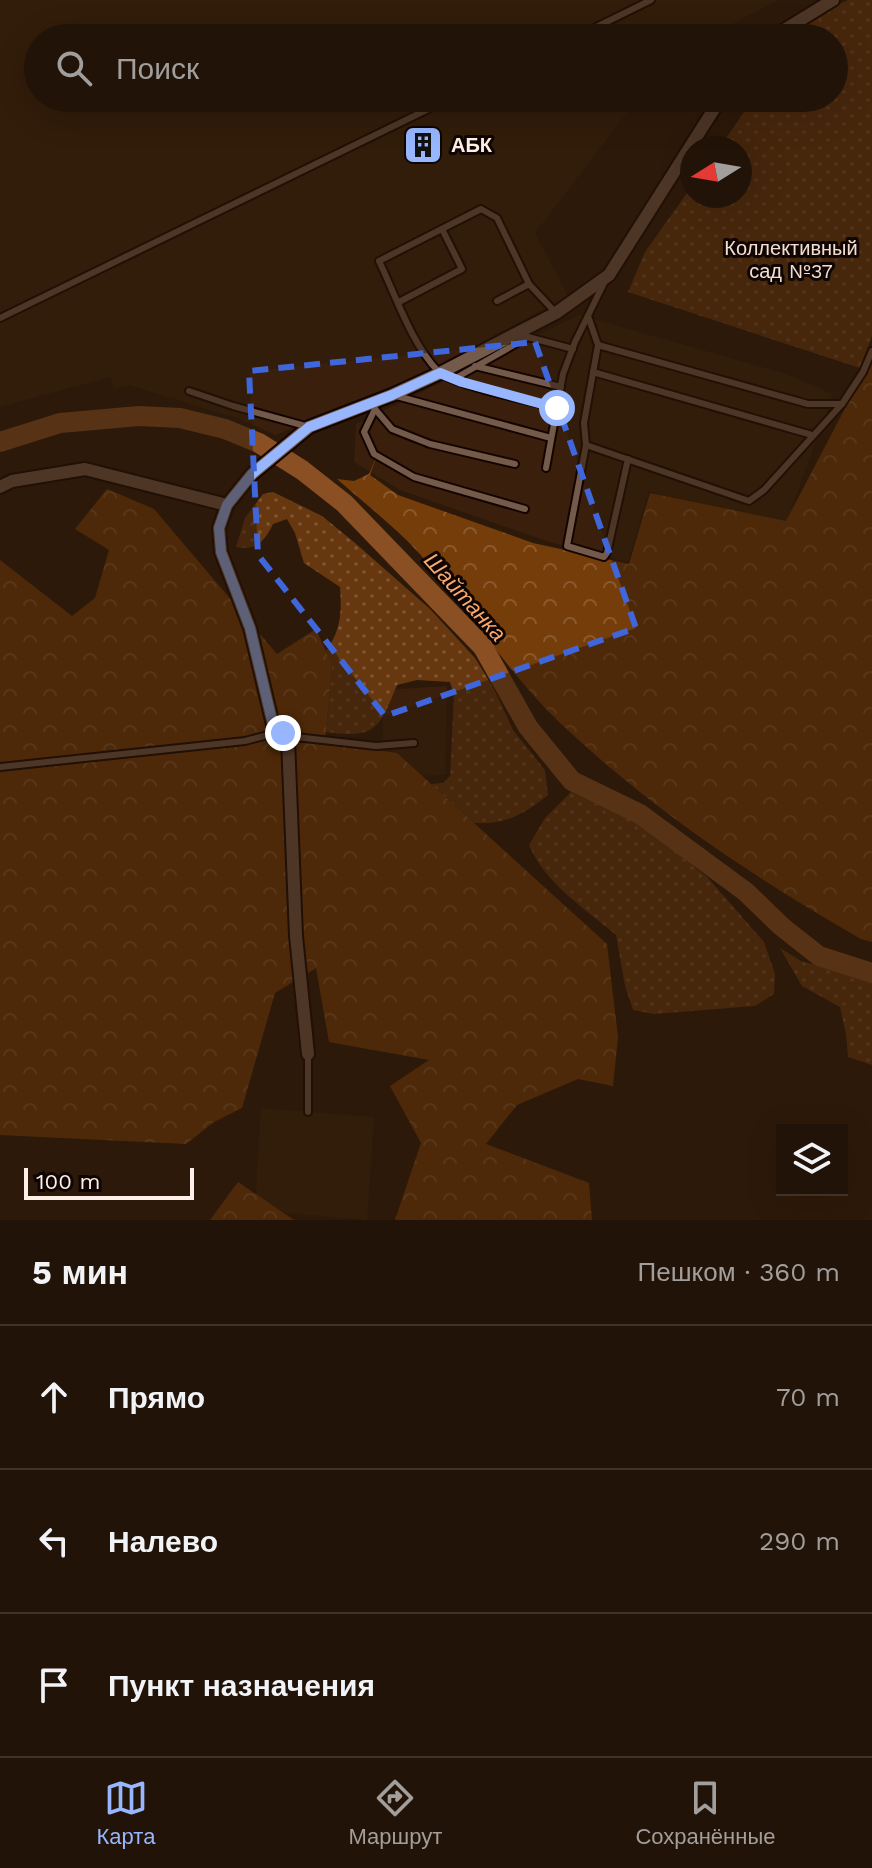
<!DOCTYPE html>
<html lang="ru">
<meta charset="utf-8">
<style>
:root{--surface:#221308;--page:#2a1c12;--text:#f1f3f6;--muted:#a29e9c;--line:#3f3229;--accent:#97b6fd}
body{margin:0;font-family:"Work Sans",sans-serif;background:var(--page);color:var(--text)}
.controls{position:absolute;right:24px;bottom:24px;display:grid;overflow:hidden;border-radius:0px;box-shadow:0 8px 32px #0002}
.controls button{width:72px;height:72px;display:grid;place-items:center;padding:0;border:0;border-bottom:2px solid var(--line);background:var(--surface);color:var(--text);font:40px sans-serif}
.compass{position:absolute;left:680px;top:136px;width:72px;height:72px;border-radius:50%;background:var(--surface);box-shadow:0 8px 32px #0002;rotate:259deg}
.scale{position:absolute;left:24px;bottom:20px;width:170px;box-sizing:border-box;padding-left:8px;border:4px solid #fff0e7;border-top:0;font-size:22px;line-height:28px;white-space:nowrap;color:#fff0e7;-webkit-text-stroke:6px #0f0603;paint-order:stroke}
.stop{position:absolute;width:24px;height:24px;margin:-18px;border:6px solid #97b6fd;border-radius:50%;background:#fff}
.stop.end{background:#97b6fd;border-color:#fff;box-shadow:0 2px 8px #0008}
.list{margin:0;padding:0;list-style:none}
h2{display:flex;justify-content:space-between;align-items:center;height:104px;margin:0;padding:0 32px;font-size:34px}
h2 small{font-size:26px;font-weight:400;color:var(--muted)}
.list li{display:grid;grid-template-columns:52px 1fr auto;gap:24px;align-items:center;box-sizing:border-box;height:144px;padding:0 32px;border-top:2px solid var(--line)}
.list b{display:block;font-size:30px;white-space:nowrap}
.list em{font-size:26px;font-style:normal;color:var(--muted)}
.icon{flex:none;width:44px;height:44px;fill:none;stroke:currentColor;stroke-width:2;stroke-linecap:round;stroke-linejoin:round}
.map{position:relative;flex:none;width:872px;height:1220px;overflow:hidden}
.search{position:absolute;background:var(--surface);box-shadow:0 8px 32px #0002;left:24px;right:24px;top:24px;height:88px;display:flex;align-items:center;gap:20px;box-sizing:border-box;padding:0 28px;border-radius:44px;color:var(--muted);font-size:30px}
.sheet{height:536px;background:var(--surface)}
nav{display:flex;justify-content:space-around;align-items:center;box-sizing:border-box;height:112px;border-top:2px solid var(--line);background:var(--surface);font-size:22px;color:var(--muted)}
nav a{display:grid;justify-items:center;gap:4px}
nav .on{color:var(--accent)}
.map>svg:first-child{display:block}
.built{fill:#391f0c}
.grass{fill:url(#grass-dots)}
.forest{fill:url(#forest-crowns)}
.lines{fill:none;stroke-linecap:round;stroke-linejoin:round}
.river{stroke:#8a5023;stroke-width:20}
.service-casing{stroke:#140400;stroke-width:10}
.minor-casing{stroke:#140400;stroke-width:16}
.service{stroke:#735a4a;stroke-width:6}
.minor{stroke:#735a4a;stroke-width:12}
.route{stroke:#97b6fd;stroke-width:10}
.marked{fill:none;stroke:#3f66da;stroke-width:6;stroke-dasharray:16 10;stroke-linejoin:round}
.labels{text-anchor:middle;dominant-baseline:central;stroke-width:6;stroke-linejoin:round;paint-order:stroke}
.poi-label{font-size:20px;font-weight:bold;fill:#fff0e7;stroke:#0f0603;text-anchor:start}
.park-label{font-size:20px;fill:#f3ded0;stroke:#0f0603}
.water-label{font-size:22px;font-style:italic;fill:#faa96e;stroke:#0f0603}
</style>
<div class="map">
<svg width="872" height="1220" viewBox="0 0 872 1220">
<defs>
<pattern id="grass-dots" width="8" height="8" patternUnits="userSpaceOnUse" patternTransform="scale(2)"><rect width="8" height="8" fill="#673810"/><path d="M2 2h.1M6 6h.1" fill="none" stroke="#7e5533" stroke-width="1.8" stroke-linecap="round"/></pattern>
<pattern id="forest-crowns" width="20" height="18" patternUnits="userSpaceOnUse" patternTransform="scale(2)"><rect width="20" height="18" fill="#753d09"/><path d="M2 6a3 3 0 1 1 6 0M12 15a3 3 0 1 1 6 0" fill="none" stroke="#8a592d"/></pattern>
</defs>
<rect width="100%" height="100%" fill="#2d190a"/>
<!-- built -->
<g class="built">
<path d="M0,0H779L704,38H38V98H638L535,233L568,296L429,371L276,435L236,418L129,385L114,389L110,377L0,407Z"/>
<path d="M579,315L783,373L833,394L782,535L649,491L628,562L549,542L400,490L354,462L356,424Z"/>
<path d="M447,686L445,775L383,777V690Z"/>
<path d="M261,1108L374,1117L367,1220L255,1210Z"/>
</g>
<!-- grass -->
<g class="grass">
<path d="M848,0H872V336L860,368L628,292L645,252L692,186V196H740V148H719L754,98H834V38H797L812,17Z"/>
<path d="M273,492L322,516L355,543L430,609L475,658L494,689L513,730L545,770L548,795C523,815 507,824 474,823L431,784L443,783L450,776L454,694L450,682L417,680L397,685C379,728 377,739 326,732L332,666L326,651C341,630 342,612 340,587L304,563L295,533L287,519L273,524C265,541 256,551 236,547L245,518L263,494Z"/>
<path d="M571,792L644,826L708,878L764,942L775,974L774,994L755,1006L654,1014L633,1010L625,986L616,935C585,909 545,883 529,845L545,818Z"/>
<path d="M780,948L801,961L872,981V1065L848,1057L846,1034L840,1007L802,986Z"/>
</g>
<!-- forest -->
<g class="forest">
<path d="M872,357V942L861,939C753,877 648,807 557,720C505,670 467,605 418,552C394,526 364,503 337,479L354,481L369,474L378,453L370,475L398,495L533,543L629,564L650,493L786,521Z"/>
<path d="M107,489L154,509L277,654L316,629L332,665L325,743L397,753L607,944L618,1037L613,1086L578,1079L517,1105L486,1144L589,1183L592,1220H395L421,1143L390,1086L429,1060L329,1042L316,968L275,993L242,1108L214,1122L186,1144L0,1135V560L72,616L95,598L109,550L75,529Z"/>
<path d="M238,1182L294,1220H210Z"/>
</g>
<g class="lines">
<!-- river -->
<path class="river" d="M0,442L60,423L139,416L180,418L225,429L259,443L302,470L344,503L483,647L528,727L572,781L640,814L746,892L781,926L819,956L872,973"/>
<!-- service casing -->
<g class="service-casing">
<g id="service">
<path d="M574,38L651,0"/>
<path d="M497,301L529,284"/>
<path d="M399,302L462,269L442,229"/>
<path d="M556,313L529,284L497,218L481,209L379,261C395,294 412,345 438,371C454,386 532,401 557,408"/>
<path d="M588,316L598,345L584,423L586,445L567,546L604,557L607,553L628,459"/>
<path d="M0,318L451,98"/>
<path d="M598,345L808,404H842L863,372L872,351"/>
<path d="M475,366L561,387"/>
<path d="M593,372L812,435"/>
<path d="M454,379L528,337L573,349"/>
<path d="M189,391L233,406L309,427"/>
<path d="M393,395L551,438"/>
<path d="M375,409L364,432L374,454L414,477L525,509"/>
<path d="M375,409L392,429L430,444L515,464"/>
<path d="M586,445L749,501L764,490L842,404"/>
<path d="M546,468L563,374L575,342L605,281"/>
<path d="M287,736L376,746L414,743"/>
<path d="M0,767L245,741L276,733"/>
<path d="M308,1054V1112"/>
</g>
</g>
<!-- minor casing -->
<g class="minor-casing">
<g id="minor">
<path d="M771,38L833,0"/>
<path d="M0,487L12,481L85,469L227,505"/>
<path d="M308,1054L296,936L288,740L287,736L276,733L274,729L250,628L221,552L219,528L227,505L252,474L309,427L392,395L440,373L556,313L609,275L721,98"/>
</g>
</g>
<!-- service -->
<use href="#service" class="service"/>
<!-- minor -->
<use href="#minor" class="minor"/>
</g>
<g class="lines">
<!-- route -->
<path class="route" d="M283,733H276L274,729L250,628L221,552L219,528L227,505L252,474L309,427L392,395L440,373L462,382L557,408"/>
</g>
<!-- marked area -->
<path d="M0 0H872V1220H0ZM535,342L636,628L385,716L258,555L249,371Z" fill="#2d190a" fill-opacity=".55" fill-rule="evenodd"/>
<path class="marked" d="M535,342L636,628L385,716L258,555L249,371Z"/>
<!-- icons -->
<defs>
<g id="building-square" transform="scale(2)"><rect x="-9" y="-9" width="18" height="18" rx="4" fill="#97b6fd" stroke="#0f0603"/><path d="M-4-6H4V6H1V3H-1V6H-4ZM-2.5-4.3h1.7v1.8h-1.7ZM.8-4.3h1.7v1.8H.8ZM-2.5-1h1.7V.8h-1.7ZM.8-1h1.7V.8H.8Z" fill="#111"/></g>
</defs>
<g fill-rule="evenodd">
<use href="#building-square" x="423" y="145"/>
</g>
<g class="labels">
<!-- poi labels -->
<g class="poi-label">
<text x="451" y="145">АБК</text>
</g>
<!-- park labels -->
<g class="park-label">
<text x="791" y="248">Коллективный<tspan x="791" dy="23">сад №37</tspan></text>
</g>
<!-- water labels -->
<g class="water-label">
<text transform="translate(465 597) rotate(48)">Шайтанка</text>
</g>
</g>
</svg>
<div class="controls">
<button><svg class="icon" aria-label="layers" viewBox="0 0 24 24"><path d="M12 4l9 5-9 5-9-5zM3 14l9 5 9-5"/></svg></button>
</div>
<svg class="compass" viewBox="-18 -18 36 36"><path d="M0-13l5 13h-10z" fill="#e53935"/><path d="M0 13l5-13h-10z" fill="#a29e9c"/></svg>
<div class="scale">100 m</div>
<div class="stop" style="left:557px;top:408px"></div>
<div class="stop end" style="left:283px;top:733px"></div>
<div class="search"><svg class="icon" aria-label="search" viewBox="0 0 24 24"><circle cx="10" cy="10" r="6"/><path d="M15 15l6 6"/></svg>Поиск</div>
</div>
<section class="sheet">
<h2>5 мин<small>Пешком · 360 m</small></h2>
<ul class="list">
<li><svg class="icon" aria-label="ahead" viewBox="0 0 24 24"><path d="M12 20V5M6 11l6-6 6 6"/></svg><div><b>Прямо</b></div><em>70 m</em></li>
<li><svg class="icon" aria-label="left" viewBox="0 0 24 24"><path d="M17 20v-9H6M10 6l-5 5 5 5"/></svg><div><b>Налево</b></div><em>290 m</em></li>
<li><svg class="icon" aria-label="arrive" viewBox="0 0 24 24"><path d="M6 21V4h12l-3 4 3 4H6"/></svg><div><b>Пункт назначения</b></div></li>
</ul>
</section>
<nav>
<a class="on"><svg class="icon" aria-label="map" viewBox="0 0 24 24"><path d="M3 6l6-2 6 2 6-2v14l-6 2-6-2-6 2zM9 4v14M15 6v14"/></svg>Карта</a>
<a><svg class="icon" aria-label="directions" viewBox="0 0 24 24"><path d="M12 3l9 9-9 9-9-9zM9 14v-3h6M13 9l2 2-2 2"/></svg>Маршрут</a>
<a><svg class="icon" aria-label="saved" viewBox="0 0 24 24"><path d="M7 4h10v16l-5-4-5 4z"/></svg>Сохранённые</a>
</nav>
